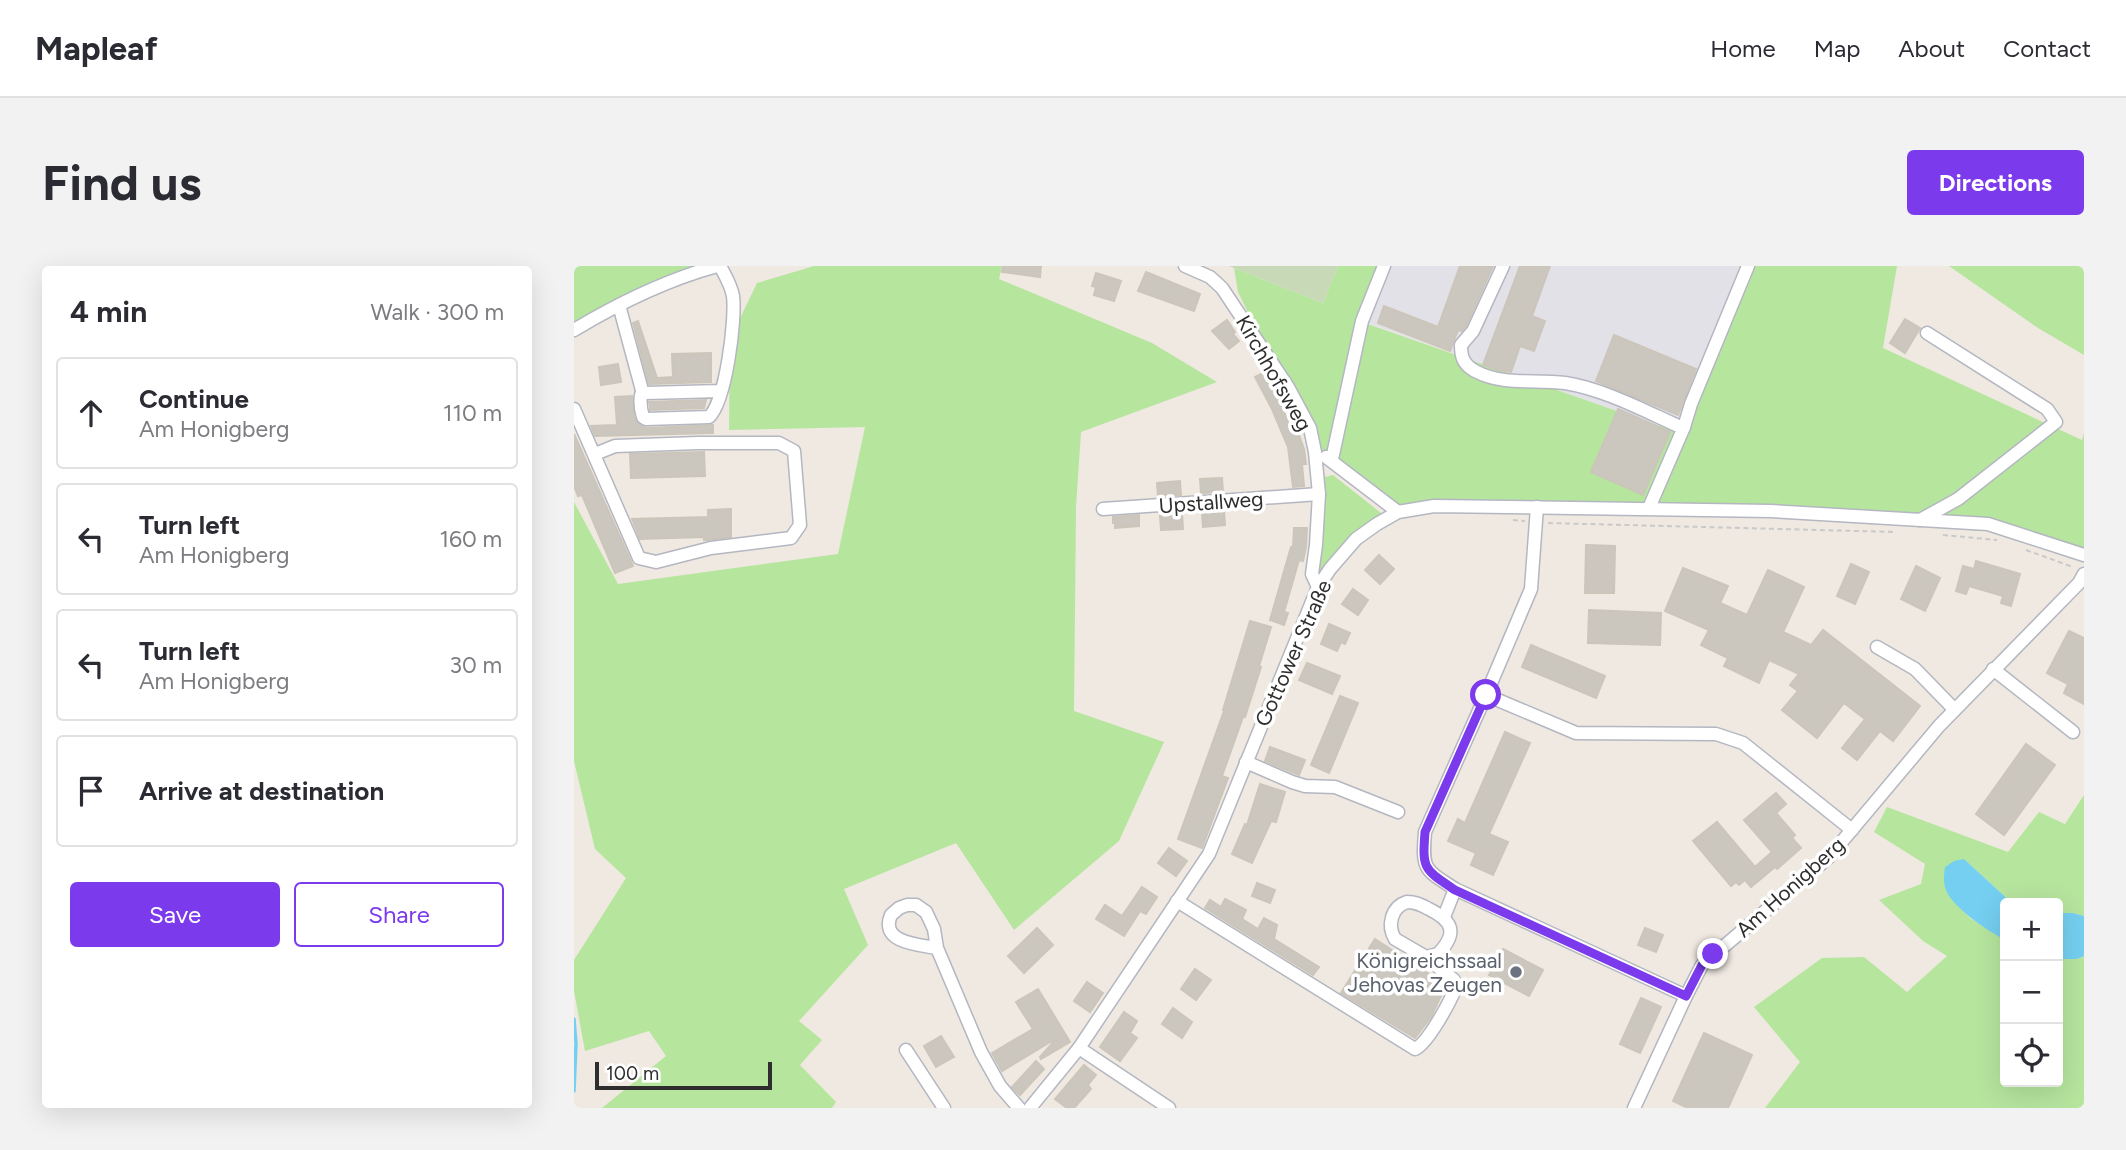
<!DOCTYPE html>
<meta charset="utf-8">
<style>
:root{--surface:#fff;--page:#f2f2f3;--text:#2b2b33;--muted:#7c7c81;--line:#e1e1e2;--accent:#7c3aed}
body{margin:0;font-family:Figtree,sans-serif;background:var(--page);color:var(--text)}
.controls{position:absolute;right:21px;bottom:21px;display:grid;overflow:hidden;border-radius:7px;box-shadow:0 7px 28px #0002}
.controls button{width:63px;height:63px;display:grid;place-items:center;padding:0;border:0;border-bottom:2px solid var(--line);background:var(--surface);color:var(--text);font:35px sans-serif}
.scale{position:absolute;left:21px;bottom:18px;width:177px;box-sizing:border-box;padding-left:7px;border:4px solid #2e2e2e;border-top:0;font-size:19px;line-height:24px;white-space:nowrap;color:#2e2e2e;-webkit-text-stroke:5px #fff;paint-order:stroke}
.stop{position:absolute;width:21px;height:21px;margin:-16px;border:5px solid #7c3aed;border-radius:50%;background:#fff}
.stop.end{background:#7c3aed;border-color:#fff;box-shadow:0 2px 7px #0008}
.list{margin:0;padding:0;list-style:none}
h2{display:flex;justify-content:space-between;align-items:center;height:91px;margin:0;padding:0 28px;font-size:30px}
h2 small{font-size:23px;font-weight:400;color:var(--muted)}
.list li{display:grid;grid-template-columns:46px 1fr auto;gap:21px;align-items:center;box-sizing:border-box;height:112px;margin:0 14px 14px;padding:0 14px;border:2px solid var(--line);border-radius:7px}
.list b{display:block;font-size:26px;white-space:nowrap}
.list p{margin:0;font-size:23px;white-space:nowrap;color:var(--muted)}
.list em{font-size:23px;font-style:normal;color:var(--muted)}
.actions{display:flex;gap:14px;padding:21px 28px}
.actions a{flex:1;padding:16px 0;border:2px solid var(--accent);border-radius:7px;text-align:center;font-size:24px;color:var(--accent)}
.actions .main{background:var(--accent);color:#fff}
.icon{flex:none;width:38px;height:38px;fill:none;stroke:currentColor;stroke-width:2;stroke-linecap:round;stroke-linejoin:round}
.map{position:relative;flex:none;width:1510px;height:842px;overflow:hidden;border-radius:7px}
header{display:flex;align-items:center;gap:42px;box-sizing:border-box;height:98px;padding:0 35px;background:var(--surface);border-bottom:2px solid var(--line)}
header strong{font-size:33px}
nav{display:flex;gap:38px;margin-inline-start:auto;font-size:24px}
.intro{display:flex;align-items:center;justify-content:space-between;box-sizing:border-box;height:168px;padding:0 42px}
h1{margin:0;font-size:49px}
.button{padding:18px 32px;border-radius:7px;background:var(--accent);color:#fff;font-size:24px;font-weight:700}
main{display:flex;gap:42px;padding:0 42px}
aside{flex:1;background:var(--surface);border-radius:7px;box-shadow:0 7px 28px #0002}
.map>svg:first-child{display:block}
.industrial{fill:#e3e1e8}
.green{fill:#b6e59e}
.cemetery{fill:#c8d9b8}
.water{fill:#75cff0}
.lines{fill:none;stroke-linecap:round;stroke-linejoin:round}
.stream{stroke:#75cff0;stroke-width:3.5}
.building{fill:#cbc7bf;stroke:#cbc5ba;stroke-width:2}
.minor-casing{stroke:#b4b7c1;stroke-width:15}
.path{stroke:#c9c9c9;stroke-width:2;stroke-dasharray:5 3.5;stroke-linecap:butt}
.minor{stroke:#fff;stroke-width:12}
.route{stroke:#7c3aed;stroke-width:9}
.worship-dot{fill:#6b7280;stroke:#fff;stroke-width:2.5}
.labels{text-anchor:middle;dominant-baseline:central;stroke-width:7;stroke-linejoin:round;paint-order:stroke}
.street-label{font-size:21px;fill:#2e2e2e;stroke:#fff}
.worship-label{font-size:21px;fill:#5b616d;stroke:#fff;text-anchor:end}
</style>
<header>
<strong>Mapleaf</strong>
<nav><a>Home</a><a>Map</a><a>About</a><a>Contact</a></nav>
</header>
<div class="intro"><h1>Find us</h1><a class="button">Directions</a></div>
<main>
<aside>
<h2>4 min<small>Walk · 300 m</small></h2>
<ul class="list">
<li><svg class="icon" aria-label="ahead" viewBox="0 0 24 24"><path d="M12 20V5M6 11l6-6 6 6"/></svg><div><b>Continue</b><p>Am Honigberg</p></div><em>110 m</em></li>
<li><svg class="icon" aria-label="left" viewBox="0 0 24 24"><path d="M17 20v-9H6M10 6l-5 5 5 5"/></svg><div><b>Turn left</b><p>Am Honigberg</p></div><em>160 m</em></li>
<li><svg class="icon" aria-label="left" viewBox="0 0 24 24"><path d="M17 20v-9H6M10 6l-5 5 5 5"/></svg><div><b>Turn left</b><p>Am Honigberg</p></div><em>30 m</em></li>
<li><svg class="icon" aria-label="arrive" viewBox="0 0 24 24"><path d="M6 21V4h12l-3 4 3 4H6"/></svg><div><b>Arrive at destination</b></div></li>
</ul>
<div class="actions"><a class="main">Save</a><a>Share</a></div>
</aside>
<div class="map">
<svg width="1510" height="842" viewBox="0 0 1510 842">
<rect width="100%" height="100%" fill="#efe9e1"/>
<!-- industrial -->
<path class="industrial" d="M810,0H1176L1106,167L788,55Z"/>
<!-- green -->
<g class="green">
<path d="M0,0H143L0,64Z"/>
<path d="M240,0H428L425,13L578,77L643,116L507,166L502,241L500,445L590,476L545,575L440,664L382,577L270,623L294,679L225,755L248,774L226,799L262,836L258,842H28L92,790L75,765L11,785L0,725V694L52,612L21,583L0,495V236L44,318L264,288L291,161L155,164L156,73L183,17Z"/>
<path d="M764,0H810L788,56L1106,167L1176,0H1323L1309,82L1508,174L1510,167V289L1414,258L1197,245L824,246L741,186L664,26L660,2L749,37Z"/>
<path d="M1375,0H1510V89L1464,62Z"/>
<path d="M759,209L807,247L776,270L750,303L742,305L751,211Z"/>
<path d="M1510,529V650L1499,647H1484V637H1438L1390,593L1373,626L1396,652L1431,674V816H1484V693H1503L1510,690V842H1191L1226,796L1180,741L1248,692L1290,691L1333,726L1373,690L1349,675L1305,634L1347,618L1351,598L1300,566L1313,541L1434,586L1465,546L1491,558Z"/>
</g>
<!-- cemetery -->
<path class="cemetery" d="M655,0H764L749,37Z"/>
<!-- water -->
<g class="water">
<path d="M1390,593L1438,637H1431V674C1414,665 1379,642 1372,624C1369,616 1370,609 1371,601L1380,595Z"/>
<path d="M1484,647H1499L1510,650V690L1503,693H1484Z"/>
</g>
<g class="lines">
<!-- stream -->
<path class="stream" d="M0,753L2,778L0,825"/>
</g>
<!-- building -->
<g class="building">
<path d="M429,0H467L466,11L428,6Z"/>
<path d="M886,0H919L892,60L888,65L884,64L876,85L804,57L810,40L864,61Z"/>
<path d="M946,0H976L958,50L971,55L960,85L946,80L937,106L924,104L909,99Z"/>
<path d="M572,6L626,28L620,45L564,25Z"/>
<path d="M522,7L547,15L540,35L520,29L522,21L518,20Z"/>
<path d="M1331,53L1346,62L1331,87L1316,77Z"/>
<path d="M653,54L661,66L659,68L665,75L655,83L638,65Z"/>
<path d="M64,55L83,112L99,111L98,88L137,87V116L75,118L59,57Z"/>
<path d="M1040,69L1122,103L1104,149L1022,115Z"/>
<path d="M44,98L47,116L27,119L25,101Z"/>
<path d="M693,105L699,114L696,116L719,165L723,164L730,183L732,198H728L730,220L719,221L714,181L698,143L681,111Z"/>
<path d="M58,130L60,151L67,160L72,162L139,159V167L21,170L17,160L43,159L41,131Z"/>
<path d="M132,134L130,142L76,144V140L75,136Z"/>
<path d="M1044,143L1096,166L1069,229L1017,206Z"/>
<path d="M0,168L59,300L41,307L8,229L4,230L0,220Z"/>
<path d="M130,186L131,210L57,212L56,188Z"/>
<path d="M648,212L649,226L627,227L626,213Z"/>
<path d="M606,215L607,229L584,230L583,217Z"/>
<path d="M157,243V271L134,274H130V271L66,273L58,253L134,251V244Z"/>
<path d="M650,245L651,259L629,261L628,246Z"/>
<path d="M608,248L609,263L587,264L586,250Z"/>
<path d="M565,249V260L541,262V257H539V251Z"/>
<path d="M720,262H733L732,281L729,295L725,294L710,346L714,347L710,359L696,354L717,281H719Z"/>
<path d="M1012,279L1041,280L1040,327H1011Z"/>
<path d="M805,289L820,303L806,318L791,304Z"/>
<path d="M1402,295L1446,308L1437,340L1427,337L1429,330L1395,320L1392,328L1382,325L1389,300L1400,303Z"/>
<path d="M1277,298L1295,306L1281,338L1263,330Z"/>
<path d="M1342,300L1366,312L1351,345L1327,333Z"/>
<path d="M1109,302L1154,320L1146,337L1173,349L1194,304L1230,321L1209,366L1237,379L1249,364L1346,440L1319,475L1306,465L1283,494L1268,482L1291,453L1270,437L1243,472L1208,444L1224,425L1216,419L1225,408L1195,394L1185,417L1150,400L1154,392L1127,379L1135,364L1091,345Z"/>
<path d="M779,323L794,334L784,349L768,338Z"/>
<path d="M1015,344L1087,347L1086,379L1014,377Z"/>
<path d="M676,355L697,361L685,400L687,401L671,451H669L648,510L654,512L628,582L604,573L650,445L649,444Z"/>
<path d="M755,358L776,367L771,378L767,376L763,385L747,378Z"/>
<path d="M1495,365L1510,372V438L1490,427L1494,418L1473,407Z"/>
<path d="M957,379L1031,410L1022,432L948,401Z"/>
<path d="M733,397L766,410L758,428L725,414Z"/>
<path d="M766,430L784,437L755,507L737,499Z"/>
<path d="M931,466L956,477L915,568L934,576L919,609L897,599L902,587L874,575L884,553L891,557Z"/>
<path d="M1452,478L1481,499L1430,569L1402,548Z"/>
<path d="M696,481L731,494L725,509L691,495Z"/>
<path d="M686,518L711,526L702,556L697,555L678,597L658,588L671,558L673,559Z"/>
<path d="M1202,527L1212,538L1202,547L1221,569L1218,572L1227,582L1203,603L1201,601L1177,621L1171,614L1165,619L1162,616L1157,620L1119,575L1143,556L1181,601L1198,586L1170,554Z"/>
<path d="M595,582L613,595L602,610L584,597Z"/>
<path d="M683,617L701,624L696,637L678,630Z"/>
<path d="M568,621L583,631L572,648L566,645L550,670L522,653L531,639L548,650Z"/>
<path d="M651,633L672,644L668,653L684,663L690,652L703,659L700,673L745,701L739,709L631,642L636,634L647,641Z"/>
<path d="M463,662L479,679L450,707L434,690Z"/>
<path d="M1071,662L1089,669L1082,686L1064,679Z"/>
<path d="M801,673L872,719L857,751L841,772L767,727Z"/>
<path d="M929,683L969,704L955,730L915,709Z"/>
<path d="M621,703L637,714L622,734L607,723Z"/>
<path d="M513,716L529,727L516,746L500,735Z"/>
<path d="M464,723L496,776L467,793L466,791L483,772L428,805L418,787L459,763L442,736Z"/>
<path d="M1067,732L1087,741L1066,787L1046,778Z"/>
<path d="M599,742L618,756L608,772L588,758Z"/>
<path d="M550,746L563,755L556,767L563,772L546,795L526,781Z"/>
<path d="M1130,767L1178,789L1154,842H1114L1099,835Z"/>
<path d="M367,770L380,791L362,801L350,780Z"/>
<path d="M462,795L470,803L446,829L438,821Z"/>
<path d="M510,799L522,809L514,819L517,823L500,842H493L481,833Z"/>
</g>
<g class="lines">
<!-- minor casing -->
<g class="minor-casing">
<g id="minor">
<path d="M146,0C151,9 157,19 159,30C162,53 152,135 135,151L72,153L69,151C67,145 66,136 67,129L72,127L146,125"/>
<path d="M611,0L636,11L648,22L714,121L736,162L741,186L745,228L742,279L738,308L744,321"/>
<path d="M929,0L899,65L887,79C887,91 889,98 901,105C929,120 960,113 991,117C1029,123 1067,143 1102,159L1110,161"/>
<path d="M45,39L69,128"/>
<path d="M0,64C45,37 92,14 143,0"/>
<path d="M0,143L65,292L82,296L137,282L217,272L226,259L220,185L205,177H124L41,180L21,188"/>
<path d="M752,191L824,246"/>
<path d="M758,193L788,55L810,0"/>
<path d="M963,241L957,323L912,429L851,566C848,604 850,603 881,623L1112,730L1128,699L1255,591L1365,460L1505,317L1510,308"/>
<path d="M1075,242L1110,161L1117,138L1174,0"/>
<path d="M529,243L745,228"/>
<path d="M1346,254L1384,233L1482,156L1473,143L1353,67"/>
<path d="M1303,381L1341,403L1380,443"/>
<path d="M1419,403L1499,466"/>
<path d="M912,429L1002,467L1142,468L1169,477L1278,564"/>
<path d="M672,496L718,516L731,520L761,521L824,546"/>
<path d="M603,635L841,783C854,777 876,736 882,721L880,714L852,691"/>
<path d="M833,636C842,636 847,639 855,643C879,655 884,667 864,688L852,691L821,673C813,660 817,641 833,636Z"/>
<path d="M870,651L881,623"/>
<path d="M363,682C346,679 305,677 317,649L325,642L333,639H342L352,646L360,663L363,682L407,786L426,820L445,842"/>
<path d="M505,782L595,842"/>
<path d="M332,784L370,842"/>
<path d="M456,842L505,782L635,588L744,321L756,303L782,273L803,258L824,246L860,240L1197,245L1414,258L1510,289"/>
<path d="M1060,842L1112,730"/>
</g>
</g>
<!-- path -->
<g class="path">
<path d="M939,254L951,255"/>
<path d="M974,257L1322,266"/>
<path d="M1369,269L1423,274"/>
<path d="M1452,284L1499,301"/>
</g>
<!-- minor -->
<use href="#minor" class="minor"/>
</g>
<g class="lines">
<!-- route -->
<path class="route" d="M912,429L851,566C848,604 850,603 881,624L1112,730L1128,699L1139,688"/>
</g>
<!-- markers -->
<circle class="worship-dot" cx="942" cy="706" r="7"/>
<g class="labels">
<!-- street labels -->
<g class="street-label">
<text transform="translate(700 107) rotate(60)">Kirchhofsweg</text>
<text transform="translate(637 236) rotate(-4)">Upstallweg</text>
<text transform="translate(719 387) rotate(-66)">Gottower Straße</text>
<text transform="translate(1216 621) rotate(-42)">Am Honigberg</text>
</g>
<!-- worship labels -->
<g class="worship-label">
<text x="928" y="694">Königreichssaal<tspan x="928" dy="24">Jehovas Zeugen</tspan></text>
</g>
</g>
</svg>
<div class="controls">
<button>+</button>
<button>−</button>
<button><svg class="icon" aria-label="locate" viewBox="0 0 24 24"><circle cx="12" cy="12" r="6"/><path d="M12 2v4M12 18v4M2 12h4M18 12h4"/></svg></button>
</div>
<div class="scale">100 m</div>
<div class="stop" style="left:912px;top:429px"></div>
<div class="stop end" style="left:1139px;top:688px"></div>
</div>
</main>
